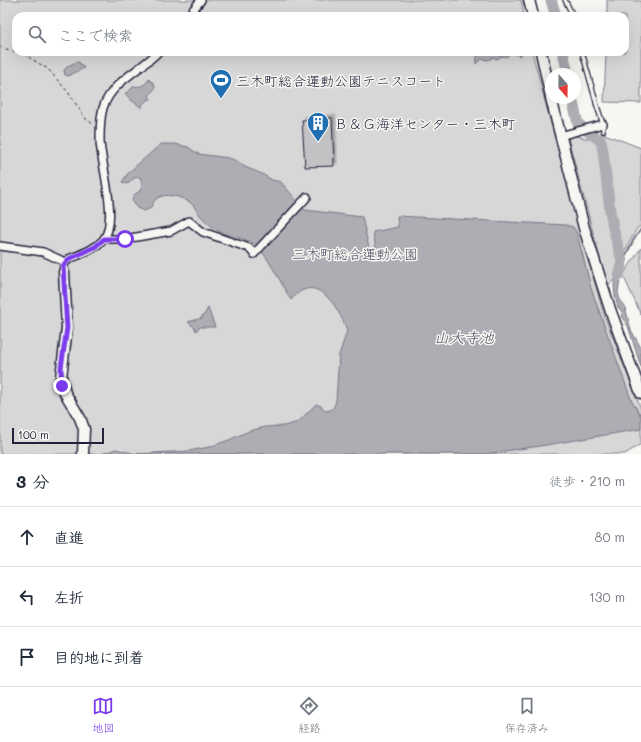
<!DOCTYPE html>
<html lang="ja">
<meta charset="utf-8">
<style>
:root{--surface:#fff;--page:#f6f6f7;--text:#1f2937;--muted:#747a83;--line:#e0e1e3;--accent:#7c3aed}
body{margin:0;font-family:Mali,"Klee One",sans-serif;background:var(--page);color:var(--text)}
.compass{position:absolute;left:545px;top:68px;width:36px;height:36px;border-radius:50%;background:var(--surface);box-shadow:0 4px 16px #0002;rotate:160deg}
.scale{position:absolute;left:12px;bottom:10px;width:92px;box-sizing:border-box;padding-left:4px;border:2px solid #22223b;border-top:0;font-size:11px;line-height:14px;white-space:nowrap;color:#22223b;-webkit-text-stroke:3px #f6f6f2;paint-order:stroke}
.stop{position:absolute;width:12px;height:12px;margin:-9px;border:3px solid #7c3aed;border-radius:50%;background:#fff}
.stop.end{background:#7c3aed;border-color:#fff;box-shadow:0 1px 4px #0008}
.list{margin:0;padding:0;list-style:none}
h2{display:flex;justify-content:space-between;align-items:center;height:52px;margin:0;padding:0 16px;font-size:17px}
h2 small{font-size:13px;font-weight:400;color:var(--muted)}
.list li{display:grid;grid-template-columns:26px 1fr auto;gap:12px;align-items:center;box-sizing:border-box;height:60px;padding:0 16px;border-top:1px solid var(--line)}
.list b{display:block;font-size:15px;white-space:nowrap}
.list em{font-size:13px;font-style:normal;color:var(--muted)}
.icon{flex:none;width:22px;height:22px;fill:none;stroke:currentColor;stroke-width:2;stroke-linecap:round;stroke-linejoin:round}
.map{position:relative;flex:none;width:641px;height:454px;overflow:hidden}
.search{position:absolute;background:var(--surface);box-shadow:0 4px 16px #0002;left:12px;right:12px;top:12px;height:44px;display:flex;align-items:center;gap:10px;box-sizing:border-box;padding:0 14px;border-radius:12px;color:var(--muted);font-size:15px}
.sheet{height:232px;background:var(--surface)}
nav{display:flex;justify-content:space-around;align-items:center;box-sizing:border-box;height:56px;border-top:1px solid var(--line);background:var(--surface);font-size:11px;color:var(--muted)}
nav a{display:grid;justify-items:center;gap:2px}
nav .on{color:var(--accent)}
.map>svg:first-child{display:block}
.green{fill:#d7d7d7;stroke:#7c7c89}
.water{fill:#adadb3;stroke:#757583}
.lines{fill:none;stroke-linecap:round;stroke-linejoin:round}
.stream{stroke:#757583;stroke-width:2}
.river{stroke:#adadb3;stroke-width:11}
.building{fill:#c2c2c4;stroke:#22223b;filter:url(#shadow)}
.lane-casing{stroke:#22223b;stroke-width:6}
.street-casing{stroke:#22223b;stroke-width:10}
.secondary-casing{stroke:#22223b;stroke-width:13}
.path{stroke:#22223b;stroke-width:1;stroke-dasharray:3 3;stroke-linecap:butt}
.lane{stroke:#f6f6f2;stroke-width:3.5}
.street{stroke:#f6f6f2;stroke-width:7}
.secondary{stroke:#f6f6f2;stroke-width:10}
.route{stroke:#7c3aed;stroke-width:5}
.labels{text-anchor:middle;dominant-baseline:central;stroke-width:3;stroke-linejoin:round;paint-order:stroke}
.poi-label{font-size:14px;fill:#22223b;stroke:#f6f6f2;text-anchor:start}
.park-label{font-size:14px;fill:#4f4f62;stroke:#f6f6f2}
.water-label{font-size:15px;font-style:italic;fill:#535365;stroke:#f6f6f2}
</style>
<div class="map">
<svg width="641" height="454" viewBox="0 0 641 454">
<defs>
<filter id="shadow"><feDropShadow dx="3" dy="-3" stdDeviation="1" flood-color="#0004"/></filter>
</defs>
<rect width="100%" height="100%" fill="#f6f6f2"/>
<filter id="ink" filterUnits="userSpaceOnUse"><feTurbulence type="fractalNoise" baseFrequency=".025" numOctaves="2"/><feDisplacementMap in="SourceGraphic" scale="8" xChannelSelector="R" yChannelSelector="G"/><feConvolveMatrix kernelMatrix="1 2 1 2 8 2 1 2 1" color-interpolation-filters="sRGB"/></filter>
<g filter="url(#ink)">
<!-- green -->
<g class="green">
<path d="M0,0H521L524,16H16V52H532L572,203L604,315L641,409V444L625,454H0Z"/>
<path d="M607,0L641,1V103L604,102L606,52H625V16H607Z"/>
<path d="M602,133L641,148V226L637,228L623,255L614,211L606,152Z"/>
<path d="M571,135L599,141L609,218L618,261L613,282L607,285L568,138H570Z"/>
<path d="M641,248V315L623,275Z"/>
</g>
<!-- water -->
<g class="water">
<path d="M478,52H520L521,56L511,53L506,57L502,56L497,59L493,57L489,60L482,59L476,64Z"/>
<path d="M76,62L80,63L84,68L68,76L65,75L64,70L68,66Z"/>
<path d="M149,79L150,81L154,83L155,88L149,96L151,99C146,100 142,103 142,108L130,99L125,93L128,92L134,86C141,88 146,84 149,79Z"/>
<path d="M161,144H175L188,147L198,154L229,158L237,161L245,167L262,174L272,180L281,182L305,210L362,217L371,257L377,255L373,232L398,227L397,216L566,225L573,227L577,233L591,288L602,319L631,399L641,416V429L540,446L484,454H101L116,449L136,454L189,451L209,447L229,440L249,431L265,427L284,426L298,422L316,404L321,406L326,411C333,410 334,407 336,401L339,355L347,331C342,315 324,281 303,290C298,292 294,297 291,300C281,283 271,262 259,248C248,236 230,239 217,230C211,226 204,220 199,214C196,211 195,206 192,204C183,197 164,191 155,200C153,202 152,206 151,208L144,211L137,208L132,200L134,195L141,190L142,183L140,177L134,178L128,184L124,183L122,182L129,172Z"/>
<path d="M623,261L618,292L620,301L625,307L631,330L641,348V367L628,326L623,319L622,312L618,307L615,296L614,285L620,262Z"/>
<path d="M208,308L215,327H200L196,331L195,328L188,322L202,318V316L204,315Z"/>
</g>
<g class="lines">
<!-- stream -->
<path class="stream" d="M623,261L634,239L641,229"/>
<!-- river -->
<g class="river">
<path d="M551,0L556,16"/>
<path d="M563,52L568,74"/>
<path d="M572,98L578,124L601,141L603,151L610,211L614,232L622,261L619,275"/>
</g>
</g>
<!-- building -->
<path class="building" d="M332,118L334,166L305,167L302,120Z"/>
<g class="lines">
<!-- lane casing -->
<g class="lane-casing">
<g id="lane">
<path d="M565,0L573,16"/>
<path d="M582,52L596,102V103L603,124V131"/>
</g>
</g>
<!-- street casing -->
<g class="street-casing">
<g id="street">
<path d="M188,16L201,0"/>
<path d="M560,136L603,124"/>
<path d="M104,239H125L171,231L189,221L203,232L249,248L254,254L307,197"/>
<path d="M0,246L43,252L65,262"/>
<path d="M64,272C63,266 64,263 69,259C81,254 94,250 103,240C119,222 101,164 100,141C100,130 100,118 103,108C112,81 140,71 158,52"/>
</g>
</g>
<!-- secondary casing -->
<g class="secondary-casing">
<g id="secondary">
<path d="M529,0L533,16"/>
<path d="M541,52L551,97"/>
<path d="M551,98L584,228L611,312L641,393"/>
<path d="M64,272L67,328L61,377L65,393L80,418L84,429L83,454"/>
</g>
</g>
<!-- path -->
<g class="path">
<path d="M0,47L16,52"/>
<path d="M18,52L22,53L48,69L68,92L85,118L94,125"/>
</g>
<!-- lane -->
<use href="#lane" class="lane"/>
<!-- street -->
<use href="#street" class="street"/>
<!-- secondary -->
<use href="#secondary" class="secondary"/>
</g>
</g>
<g class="lines" filter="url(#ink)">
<!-- route -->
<path class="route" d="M62,386L61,368L67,328L63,266L69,259L95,247L104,239H125"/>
</g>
<!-- icons -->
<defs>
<g id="stadium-pin" transform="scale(1.15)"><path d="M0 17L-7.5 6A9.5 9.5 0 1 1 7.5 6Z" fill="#1f6fb2" stroke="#f6f6f2"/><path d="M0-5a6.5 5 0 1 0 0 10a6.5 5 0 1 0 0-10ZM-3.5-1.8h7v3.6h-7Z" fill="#fff"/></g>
<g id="building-pin" transform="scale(1.15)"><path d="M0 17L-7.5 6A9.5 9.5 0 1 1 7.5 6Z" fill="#1f6fb2" stroke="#f6f6f2"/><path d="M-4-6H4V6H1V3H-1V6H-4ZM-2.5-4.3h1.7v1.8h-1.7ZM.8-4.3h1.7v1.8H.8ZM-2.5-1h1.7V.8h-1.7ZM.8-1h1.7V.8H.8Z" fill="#fff"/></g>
</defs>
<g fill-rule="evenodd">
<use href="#stadium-pin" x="221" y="80"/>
<use href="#building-pin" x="318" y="123"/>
</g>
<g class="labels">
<!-- poi labels -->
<g class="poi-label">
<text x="236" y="80">三木町総合運動公園テニスコート</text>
<text x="334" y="123">Ｂ＆Ｇ海洋センター・三木町</text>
</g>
<!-- park labels -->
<g class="park-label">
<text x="355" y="253">三木町総合運動公園</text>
</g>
<!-- water labels -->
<g class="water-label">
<text x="464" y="337">山大寺池</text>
</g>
</g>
</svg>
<svg class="compass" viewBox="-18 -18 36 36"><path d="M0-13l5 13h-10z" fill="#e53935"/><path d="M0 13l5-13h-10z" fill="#747a83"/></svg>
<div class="scale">100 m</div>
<div class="stop" style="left:125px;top:239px"></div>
<div class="stop end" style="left:62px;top:386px"></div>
<div class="search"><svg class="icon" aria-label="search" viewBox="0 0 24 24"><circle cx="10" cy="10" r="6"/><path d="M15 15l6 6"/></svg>ここで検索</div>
</div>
<section class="sheet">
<h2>3 分<small>徒歩 · 210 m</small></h2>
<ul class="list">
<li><svg class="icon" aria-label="ahead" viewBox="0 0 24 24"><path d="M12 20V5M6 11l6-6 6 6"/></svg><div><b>直進</b></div><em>80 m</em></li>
<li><svg class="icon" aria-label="left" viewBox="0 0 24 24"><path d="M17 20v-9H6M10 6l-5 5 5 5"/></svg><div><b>左折</b></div><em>130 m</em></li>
<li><svg class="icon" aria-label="arrive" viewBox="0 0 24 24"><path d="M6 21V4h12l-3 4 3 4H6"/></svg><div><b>目的地に到着</b></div></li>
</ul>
</section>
<nav>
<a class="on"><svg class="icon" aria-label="map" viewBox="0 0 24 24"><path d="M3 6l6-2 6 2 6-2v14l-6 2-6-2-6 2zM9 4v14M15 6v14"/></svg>地図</a>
<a><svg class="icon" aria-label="directions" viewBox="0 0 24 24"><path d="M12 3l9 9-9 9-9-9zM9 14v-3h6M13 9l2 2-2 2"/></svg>経路</a>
<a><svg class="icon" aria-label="saved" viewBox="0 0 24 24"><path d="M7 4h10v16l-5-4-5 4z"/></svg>保存済み</a>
</nav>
